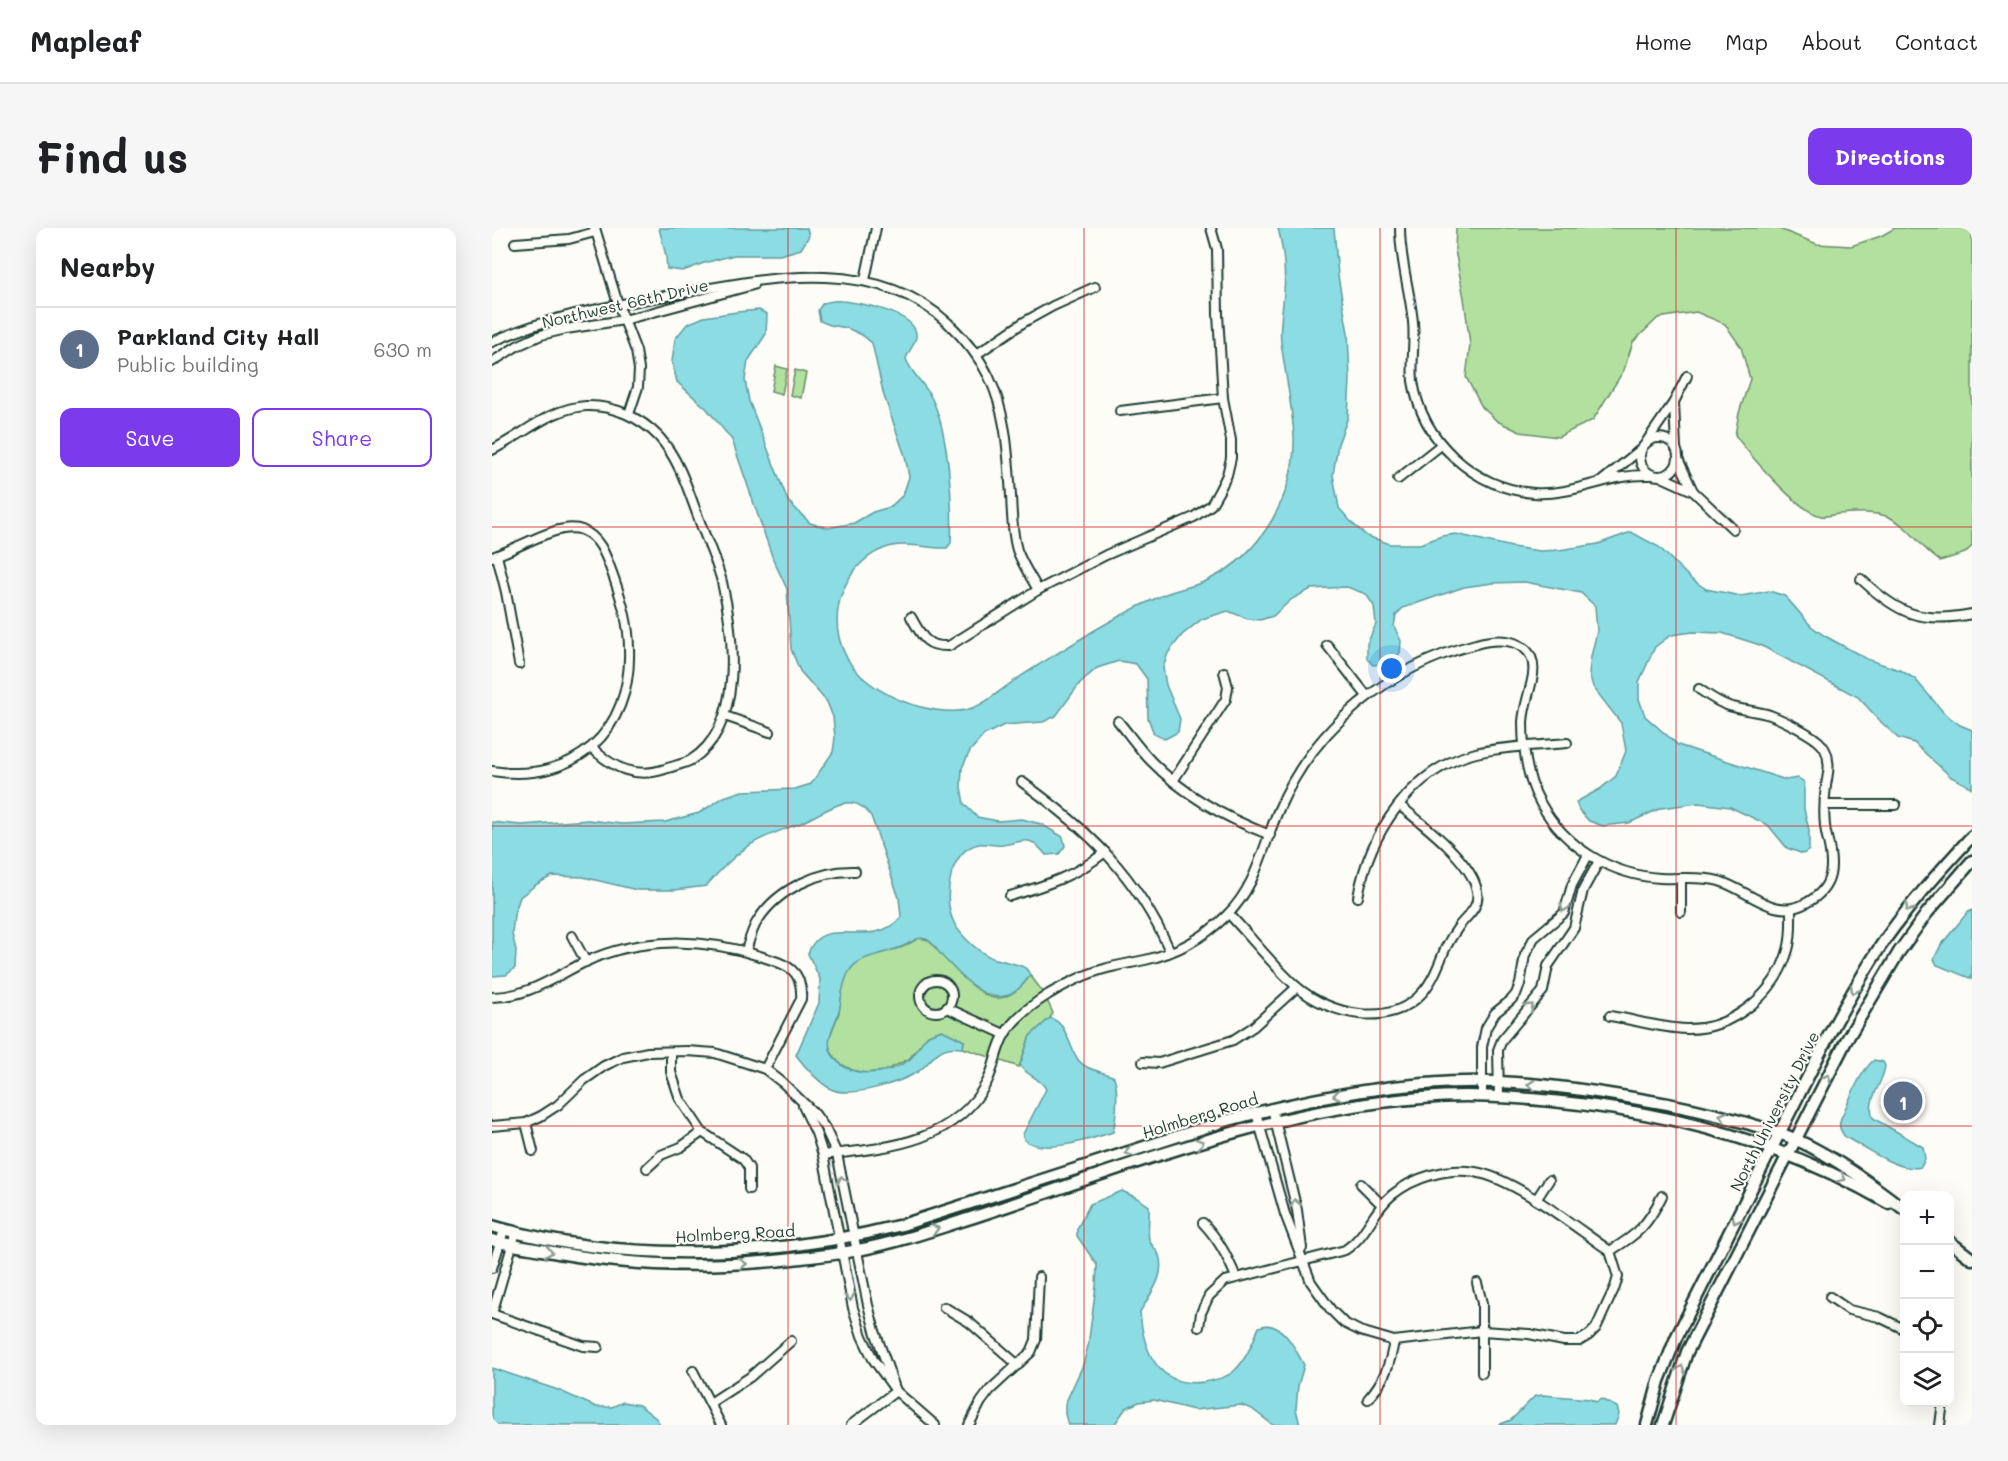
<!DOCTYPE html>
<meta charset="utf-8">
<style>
:root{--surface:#fff;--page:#f6f6f6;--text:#202124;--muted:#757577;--line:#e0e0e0;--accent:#7c3aed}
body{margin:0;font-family:Mali,sans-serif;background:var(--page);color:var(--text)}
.controls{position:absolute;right:18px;bottom:18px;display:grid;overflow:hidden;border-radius:12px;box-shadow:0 6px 24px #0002}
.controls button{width:54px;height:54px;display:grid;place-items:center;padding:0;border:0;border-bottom:2px solid var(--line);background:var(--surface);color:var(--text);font:30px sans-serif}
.you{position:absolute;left:900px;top:441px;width:21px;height:21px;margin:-15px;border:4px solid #fff;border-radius:50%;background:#1a73e8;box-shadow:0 0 0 9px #1a73e833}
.badge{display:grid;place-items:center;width:39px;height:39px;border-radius:50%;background:var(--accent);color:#fff;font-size:20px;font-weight:700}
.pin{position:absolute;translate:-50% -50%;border:3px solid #fff;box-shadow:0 2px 6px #0006}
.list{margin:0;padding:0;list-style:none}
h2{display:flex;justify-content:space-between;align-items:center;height:78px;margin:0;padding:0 24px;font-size:26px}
h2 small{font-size:20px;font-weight:400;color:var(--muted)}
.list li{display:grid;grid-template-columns:39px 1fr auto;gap:18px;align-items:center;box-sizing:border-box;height:84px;padding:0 24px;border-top:2px solid var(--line)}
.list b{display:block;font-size:22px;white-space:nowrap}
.list p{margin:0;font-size:20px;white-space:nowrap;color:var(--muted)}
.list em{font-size:20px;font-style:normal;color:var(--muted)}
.actions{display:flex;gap:12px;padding:18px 24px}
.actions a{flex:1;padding:14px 0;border:2px solid var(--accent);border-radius:12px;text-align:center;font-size:21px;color:var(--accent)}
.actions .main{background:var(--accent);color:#fff}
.icon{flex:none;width:33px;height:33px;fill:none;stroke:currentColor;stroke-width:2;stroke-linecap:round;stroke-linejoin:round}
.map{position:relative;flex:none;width:1480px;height:1197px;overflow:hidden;border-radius:12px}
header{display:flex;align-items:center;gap:36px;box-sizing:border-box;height:84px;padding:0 30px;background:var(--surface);border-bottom:2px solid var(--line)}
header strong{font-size:28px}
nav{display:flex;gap:33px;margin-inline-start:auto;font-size:21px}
.intro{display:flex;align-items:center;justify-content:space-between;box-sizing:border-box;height:144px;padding:0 36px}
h1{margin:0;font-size:42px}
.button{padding:15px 27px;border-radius:12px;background:var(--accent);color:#fff;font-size:21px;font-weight:700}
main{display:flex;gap:36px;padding:0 36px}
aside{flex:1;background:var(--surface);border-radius:12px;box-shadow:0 6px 24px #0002}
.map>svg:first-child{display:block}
.green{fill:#b1e09f;stroke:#688e6a;stroke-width:1.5}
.water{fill:#8bdce3;stroke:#609c9d;stroke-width:1.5}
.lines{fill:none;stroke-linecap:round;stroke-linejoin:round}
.street-casing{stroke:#1f3d34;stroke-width:12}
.secondary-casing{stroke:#1f3d34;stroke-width:15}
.street{stroke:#fdfcf7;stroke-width:8}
.secondary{stroke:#fdfcf7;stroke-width:10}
.oneway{stroke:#8e9c96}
.grid{fill:none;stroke:#d62828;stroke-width:1.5;stroke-opacity:0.55}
.labels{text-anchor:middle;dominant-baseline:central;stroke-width:4.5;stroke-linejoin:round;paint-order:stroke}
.street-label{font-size:16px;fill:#1f3d34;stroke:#fdfcf7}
</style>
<header>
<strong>Mapleaf</strong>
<nav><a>Home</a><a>Map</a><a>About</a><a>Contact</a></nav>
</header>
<div class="intro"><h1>Find us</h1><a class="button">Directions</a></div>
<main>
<aside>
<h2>Nearby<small></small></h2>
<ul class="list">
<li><span class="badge" style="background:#5c6f8a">1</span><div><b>Parkland City Hall</b><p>Public building</p></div><em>630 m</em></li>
</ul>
<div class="actions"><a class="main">Save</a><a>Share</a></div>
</aside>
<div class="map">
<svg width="1480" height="1197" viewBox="0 0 1480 1197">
<rect width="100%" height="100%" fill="#fdfcf7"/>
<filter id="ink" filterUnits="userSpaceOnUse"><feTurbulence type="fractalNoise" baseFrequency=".0167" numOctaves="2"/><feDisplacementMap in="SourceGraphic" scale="12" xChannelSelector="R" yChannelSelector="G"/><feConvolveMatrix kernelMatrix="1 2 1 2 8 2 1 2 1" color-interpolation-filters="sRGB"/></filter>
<g filter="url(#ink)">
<!-- green -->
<g class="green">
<path d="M964,0H1285L1325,16L1359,18L1389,8L1403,0H1480V318L1473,325L1448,333C1428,320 1419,299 1397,289C1382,283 1362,285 1347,286C1341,287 1334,289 1329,288C1305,283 1258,227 1243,207L1247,185L1258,151L1249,119L1233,96L1204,84L1166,90L1141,114L1132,142L1101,192L1066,209L1028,204L1005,193L990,179L974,149L978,117L972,70L963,22Z"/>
<path d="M284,138L295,141L290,166L279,163Z"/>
<path d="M303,142L314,145L309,170L298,167Z"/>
<path d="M427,710L437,712C447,725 458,736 470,747C486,762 500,780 522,764C529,759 534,755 538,747L551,764L561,785L558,790L538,808L527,839L471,820L472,813L450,802L436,807L417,831L393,843L372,845L360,842L347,835L339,824L336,813L347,785L350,760L356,744L367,731L411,719Z"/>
</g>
<!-- water -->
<g class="water">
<path d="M167,0H315L317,8L309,21L288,27H242L212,35L191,43L175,41L174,28Z"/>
<path d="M786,0H842L846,48L856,105L858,151L856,189L846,216L841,247L847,280L860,295L875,308L898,316H928L950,308L964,306L1020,319L1048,323L1067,322L1106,316L1139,304L1167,319L1199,351L1214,361L1249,368L1277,363L1293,368L1319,398L1333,408L1375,431L1410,443L1423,451L1453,486L1468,497L1480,502V560L1459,549L1422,515L1406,510L1389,494L1366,469L1268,417L1230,405L1201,404L1179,407L1163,419L1147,454V471L1153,488L1186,517L1294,552L1306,550L1312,554V581L1317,602V622L1311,626L1295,620L1276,597L1238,579L1206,575L1169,580L1137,595L1111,598L1097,593L1087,582L1084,574L1108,561L1124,548L1134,523L1129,495L1101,459L1097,445L1099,429L1105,403L1103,378L1089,365L1033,354L1001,355L972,359L911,380L904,387L902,398L909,413L908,425L898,435L881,437L875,431V416L884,396L882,378L874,366L855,359L819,361L800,371L781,388L768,392L756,391L736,383L710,391L690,407L676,425L671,440L674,457L688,491L686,504L673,511L662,506L656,490L655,451L644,436L627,433L605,440L588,455L564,488L551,494L512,497L492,507L478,523L470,540L469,559L472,576L485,589L506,593L530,591L549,596L571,609L573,618L567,626L554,627C536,605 533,614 510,617C503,618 494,615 487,616C458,622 451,667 460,690C465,705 484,722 498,729C507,733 526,735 533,740C535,741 537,745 538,747C508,794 476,755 449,727C445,722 441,714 434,711C424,708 418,716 409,719C368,734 354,726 348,778C346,794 331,811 340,826C355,852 395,848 417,832C425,826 428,813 437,807C440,805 446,804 450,802L472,813L471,820C466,820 461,819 456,820C444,822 437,836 427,843C410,854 356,872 337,860C324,852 313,839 304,827L327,775L328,751L316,726C329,683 379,725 409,689L407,670L379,588C373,581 369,576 360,575C346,573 322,589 309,595C291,602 274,607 258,617C241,628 227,644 214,658L183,662H145L91,649L60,648L45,656L28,669L22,687L20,706L24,722L23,740L14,747L0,748V594L29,597L96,592L130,596L173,594L207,585L232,569L250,563L303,561L319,556L341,524L343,509L341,489L335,474L308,443L299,421L295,361L281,331L240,212L215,181L185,154L180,134L183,111L195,96L212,89L245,84L267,82L275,86L274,106L256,133L253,152L257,173L296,273L318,295L336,300L362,295L381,284L398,279L411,267L417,249L413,228L392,168L380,115L370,107L355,100L338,97L328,93L326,82L331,75C337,74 343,72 349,73C366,74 427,85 424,109C423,116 416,124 414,131C419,145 432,155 439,169C457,203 461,276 459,315L455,320C437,321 419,314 400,318C355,329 332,385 353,426C366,454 401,472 429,479C445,483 467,486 483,479C494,475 506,464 516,457C536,443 558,430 579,417C608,398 639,381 671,367C686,360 704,359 718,351C770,326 804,265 802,208C800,177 793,145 789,114C787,97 791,81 792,64C794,43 791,20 786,0Z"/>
<path d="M1480,682V751L1445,737L1442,731L1449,717L1475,685Z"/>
<path d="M558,790C576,795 576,819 587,833C596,843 610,843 622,849C627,861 624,891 621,904C599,911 552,927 532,912L531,906L554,861C548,849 534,848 528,837L538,808Z"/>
<path d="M1382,832L1391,834L1393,838C1391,856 1374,871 1381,890L1431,919L1433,931L1429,939C1407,945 1373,919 1353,909C1348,902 1346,898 1349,890C1357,873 1368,843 1382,832Z"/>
<path d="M630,963L647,971L657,978C658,989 655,1001 657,1011C659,1019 665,1021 667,1027C674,1049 658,1066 648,1084C651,1122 666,1161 712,1154C723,1152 734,1150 742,1143C754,1132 761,1114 767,1099C789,1090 803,1120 812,1137L806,1158L804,1181L808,1197H781L760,1181L749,1177L702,1182L662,1172L647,1174L634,1180L622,1197H576L573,1186V1176L591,1137L596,1118L604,1058L605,1037L585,1008V1001L598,976Z"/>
<path d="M0,1140L66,1162L104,1179H120L131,1174L147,1177L165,1191L168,1197H0Z"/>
<path d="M1051,1167L1098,1171L1104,1174L1109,1171L1125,1179L1127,1186L1123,1197H1006L1019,1192L1043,1168Z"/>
</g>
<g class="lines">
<!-- street casing -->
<g class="street-casing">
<g id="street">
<path d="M103,0L126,76L144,123L147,141L146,159L137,186"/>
<path d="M908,0C908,33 918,62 921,94C923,114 919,134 921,153C930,213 982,260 1042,265C1082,268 1118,245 1158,247"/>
<path d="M23,15L77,11L103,4"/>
<path d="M373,52L384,0"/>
<path d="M0,114C56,88 119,78 179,67C270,51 381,25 456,95C473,111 487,128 497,149C515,187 516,227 519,268C520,286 520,305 525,322C530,336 539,349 546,362"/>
<path d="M485,126L532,94L561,78L603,59"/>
<path d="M0,134L25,118L49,107L74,101L132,92L261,57"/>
<path d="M1182,174L1184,220"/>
<path d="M628,183L731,170"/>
<circle cx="1167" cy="229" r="19"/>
<path d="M1155,213L1182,174L1195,148"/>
<path d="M0,222C31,207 58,180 94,178C121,177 148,189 167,209C188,232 197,265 208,294C215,314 225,334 230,354C242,406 253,498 199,532C192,536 181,538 173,541C143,551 121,540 100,520"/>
<path d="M1186,231L1201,263"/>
<path d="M1170,249L1201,263L1241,301"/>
<path d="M906,251L949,217"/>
<path d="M1111,252L1148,222"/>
<path d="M5,328L14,364L27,436"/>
<path d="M0,329C24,322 67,293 90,302C110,310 115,332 122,350C130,373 137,396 137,421C140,504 82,556 0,543"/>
<path d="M1369,351C1406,386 1429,396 1480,386"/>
<path d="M419,389C430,408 433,419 457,418L546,362L614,327L702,289L719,277L727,263L735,247L739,230V212L731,170L726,86L725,21L719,0"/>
<path d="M835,417L875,468"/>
<path d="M233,488L278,504"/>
<path d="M626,493C637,506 647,521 659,533C693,568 733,590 778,607"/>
<path d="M681,553L734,471L736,459L732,444"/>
<path d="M530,554C597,602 644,647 678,723"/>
<path d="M1333,577H1404"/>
<path d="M1189,651V684"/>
<path d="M518,668C552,658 586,647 613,624"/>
<path d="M866,669C877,606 919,541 984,525C1012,518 1046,518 1075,515"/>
<path d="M737,686C759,709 781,738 805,759C838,787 898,801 930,765C941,753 947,736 953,721C957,713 962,705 967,698C976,687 988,679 985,663C980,633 931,596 907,577"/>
<path d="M80,708L94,734"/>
<path d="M254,723C257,713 260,701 266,692C286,661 327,642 363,643"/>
<circle cx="444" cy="768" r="16"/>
<path d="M0,769C36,769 62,749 93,734C148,708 214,710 271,729C296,737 311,742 309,771L273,841"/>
<path d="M455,780L512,806"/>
<path d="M1118,788C1143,792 1169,800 1194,801C1241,802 1284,765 1296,722C1300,709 1299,695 1299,681"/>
<path d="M179,824V844L188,871L210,904L251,931L257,940V961"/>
<path d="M651,834L667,835L741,812L761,799L805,759"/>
<path d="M990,868V819L994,800L1003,785L1019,772L1024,766L1028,756L1033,727L1042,710L1072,685L1080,657L1096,627"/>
<path d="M1007,868L1006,822L1010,812L1051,763L1056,738L1082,700L1091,662L1107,633"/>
<path d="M311,878L324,905L331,927L361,1080L370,1108L381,1131L404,1163L443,1197"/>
<path d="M780,880L805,982L810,1020"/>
<path d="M764,885L793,986L819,1054L839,1082L852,1095L868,1103L902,1113L990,1103L1037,1106L1072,1113H1087L1097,1107L1104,1100L1123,1059L1126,1049L1118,1023"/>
<path d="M34,895L41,923"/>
<path d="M0,898L34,895L49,888L66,877L92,852L112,838L131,829L156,824L195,823L223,825L273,841L291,855L323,886L333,900L345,926L376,1077L383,1103L404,1163"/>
<path d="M331,927C393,920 462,916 495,854C503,839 504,820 513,806C523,789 541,776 557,766C574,756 593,746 612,741C625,737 640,735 653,732C684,725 713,709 735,687C765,658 771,617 787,581C823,498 898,438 984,416C1012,408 1049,413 1040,452C1037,466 1032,479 1031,494C1031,522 1035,552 1049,576C1073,619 1119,647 1168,650C1188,651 1208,648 1227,653C1257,662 1282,693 1314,675C1343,660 1342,637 1335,609C1331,593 1332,574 1334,558C1335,549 1338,541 1336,533C1336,528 1333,521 1330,517C1322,507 1291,492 1278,487C1265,483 1250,482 1237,478C1225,474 1217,468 1207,461"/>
<path d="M155,940L169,927L189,919L210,904"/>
<path d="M869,956L890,977"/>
<path d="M1044,972L1057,952"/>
<path d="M711,995C727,1012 735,1028 744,1049"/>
<path d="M1118,1023C1146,1006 1155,998 1170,968"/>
<path d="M0,1040L12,1002"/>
<path d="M985,1055L990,1075V1145"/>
<path d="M1338,1069L1357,1082L1387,1089L1412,1101"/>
<path d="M452,1079L477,1094L526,1137"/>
<path d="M0,1086L91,1118L106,1119"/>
<path d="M0,1086L24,1004"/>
<path d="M707,1099L709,1085L717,1068L733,1053L853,1022C876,1007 880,983 900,967C922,949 956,939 983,944C1024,951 1083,999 1118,1023"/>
<path d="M201,1143L229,1197"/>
<path d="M876,1171C892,1153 898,1137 902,1113"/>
<path d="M218,1175L258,1149L299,1113"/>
<path d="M359,1197L404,1163"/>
<path d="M477,1197L489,1174L498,1162L539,1124L544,1112L547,1049"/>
<path d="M1448,1197L1451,1174"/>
</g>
</g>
<!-- secondary casing -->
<g class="secondary-casing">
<g id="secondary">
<path d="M0,998C131,1036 279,1030 410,997L733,893C822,869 914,851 1007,854C1054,856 1101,863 1147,871C1185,877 1221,885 1258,896C1274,901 1290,905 1305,912C1344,930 1378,955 1412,981"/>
<path d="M0,1012C16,1017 33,1019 50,1022C136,1039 221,1041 309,1030C328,1028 347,1026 366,1022C408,1014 450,999 491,986C583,956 673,922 766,898C820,884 875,874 930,870C974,866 1017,869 1060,873C1179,884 1293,915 1396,975"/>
<path d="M1458,1014L1480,1031"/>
<path d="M1155,1197L1167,1153L1184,1110L1338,805C1353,777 1369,749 1386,722C1413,681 1447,644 1480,608"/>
<path d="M1171,1197L1195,1124L1354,813L1407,724L1435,685L1480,633"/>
</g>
</g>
<!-- street -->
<use href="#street" class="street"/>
<!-- secondary -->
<use href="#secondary" class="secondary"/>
</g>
<!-- one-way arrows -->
<defs><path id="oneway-chevron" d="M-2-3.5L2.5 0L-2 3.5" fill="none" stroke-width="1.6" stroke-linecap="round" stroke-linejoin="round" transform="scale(1.5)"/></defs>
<g class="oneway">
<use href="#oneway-chevron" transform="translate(1072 680) rotate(115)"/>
<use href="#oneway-chevron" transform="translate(1417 680) rotate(127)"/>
<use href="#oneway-chevron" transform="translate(1362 762) rotate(120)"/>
<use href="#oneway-chevron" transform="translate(1038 779) rotate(-44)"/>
<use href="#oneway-chevron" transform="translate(1335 850) rotate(-63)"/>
<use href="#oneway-chevron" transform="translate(1039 857) rotate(-176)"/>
<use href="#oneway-chevron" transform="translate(845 867) rotate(171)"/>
<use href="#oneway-chevron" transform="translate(1231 888) rotate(-164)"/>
<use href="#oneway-chevron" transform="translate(708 915) rotate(-17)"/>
<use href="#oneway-chevron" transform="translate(637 924) rotate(162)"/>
<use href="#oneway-chevron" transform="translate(1350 950) rotate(27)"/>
<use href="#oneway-chevron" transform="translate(350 952) rotate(-102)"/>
<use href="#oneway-chevron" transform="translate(803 975) rotate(-102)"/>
<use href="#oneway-chevron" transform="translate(1244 992) rotate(117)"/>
<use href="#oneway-chevron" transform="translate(443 1001) rotate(-17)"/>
<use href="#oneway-chevron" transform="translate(57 1024) rotate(11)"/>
<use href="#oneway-chevron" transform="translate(251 1036) rotate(-3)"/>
<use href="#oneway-chevron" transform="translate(358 1069) rotate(79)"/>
<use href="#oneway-chevron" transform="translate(1189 1141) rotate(-70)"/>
</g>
</g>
<!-- grid -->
<path class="grid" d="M296,0V1197M592,0V1197M888,0V1197M1184,0V1197M0,299H1480M0,598H1480M0,898H1480"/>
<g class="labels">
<!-- street labels -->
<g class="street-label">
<text transform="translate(133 75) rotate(-13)">Northwest 66th Drive</text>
<text transform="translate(1282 883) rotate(-63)">North University Drive</text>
<text transform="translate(708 887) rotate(-17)">Holmberg Road</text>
<text transform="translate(243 1005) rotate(-3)">Holmberg Road</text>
</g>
</g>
</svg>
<div class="controls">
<button>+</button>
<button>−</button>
<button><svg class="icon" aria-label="locate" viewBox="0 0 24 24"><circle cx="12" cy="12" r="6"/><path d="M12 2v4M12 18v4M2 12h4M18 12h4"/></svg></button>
<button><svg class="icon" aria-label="layers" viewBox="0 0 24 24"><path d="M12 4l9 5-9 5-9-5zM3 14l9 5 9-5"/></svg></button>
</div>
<div class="you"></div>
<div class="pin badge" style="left:1411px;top:873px;background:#5c6f8a">1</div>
</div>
</main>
